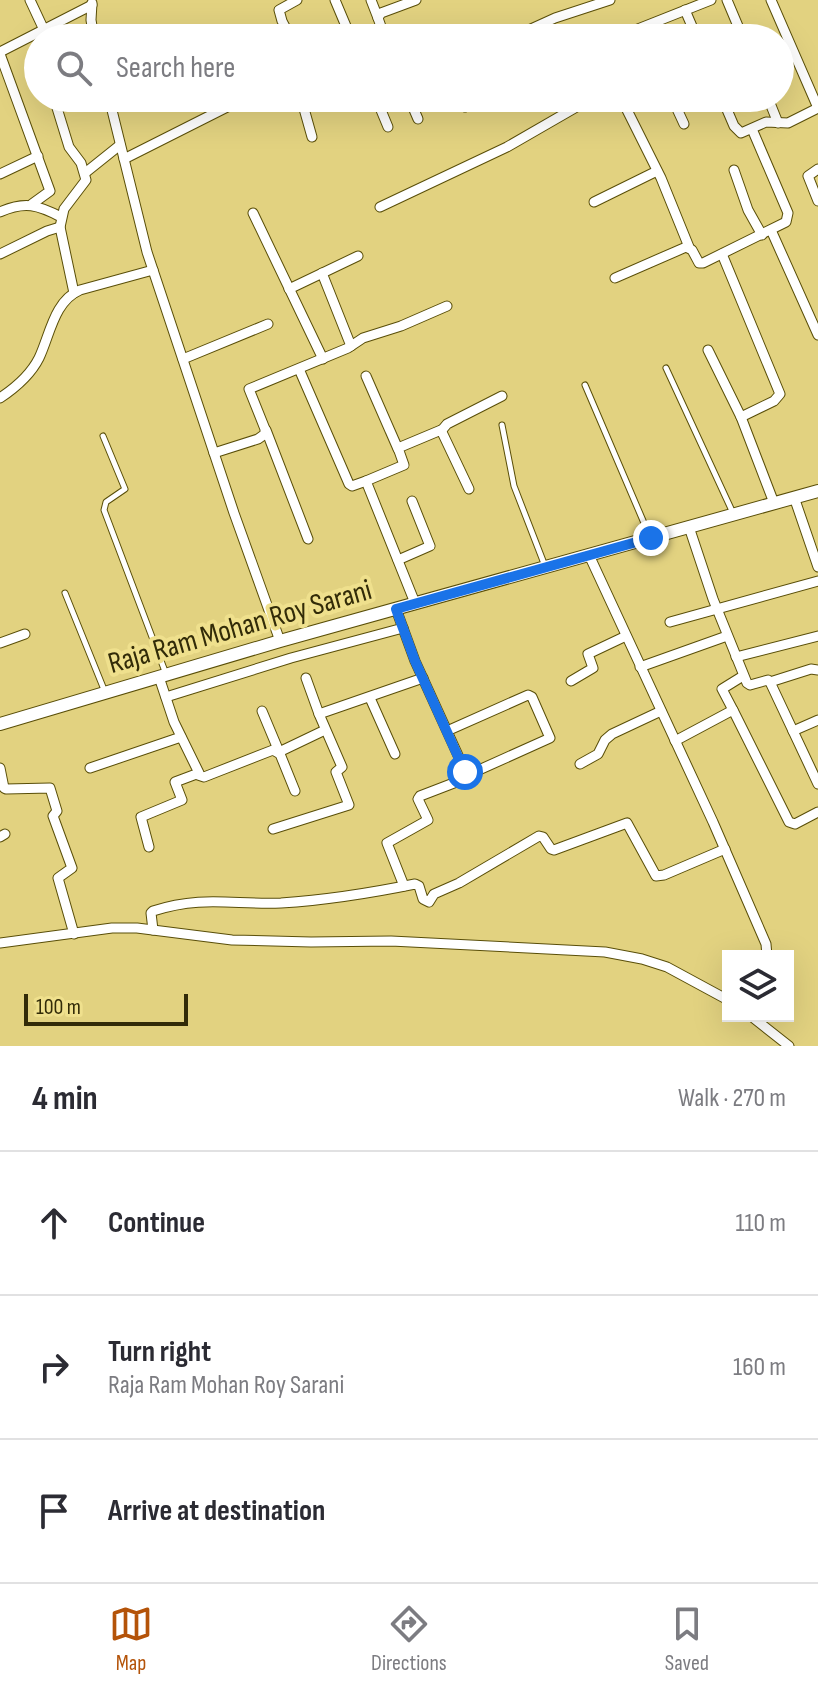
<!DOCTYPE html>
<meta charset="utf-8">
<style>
:root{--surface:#fff;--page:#f7f7f7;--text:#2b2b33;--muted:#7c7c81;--line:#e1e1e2;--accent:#b45309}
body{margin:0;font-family:"Sofia Sans Condensed",sans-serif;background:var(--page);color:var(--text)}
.controls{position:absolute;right:24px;bottom:24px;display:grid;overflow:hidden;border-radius:0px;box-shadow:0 8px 32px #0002}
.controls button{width:72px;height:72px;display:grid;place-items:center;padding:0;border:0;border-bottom:2px solid var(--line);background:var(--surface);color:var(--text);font:40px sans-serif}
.scale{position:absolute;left:24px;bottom:20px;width:164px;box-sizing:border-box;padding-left:8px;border:4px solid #322b08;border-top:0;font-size:22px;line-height:28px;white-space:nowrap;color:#322b08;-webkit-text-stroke:6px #efe08d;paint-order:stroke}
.stop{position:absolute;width:24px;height:24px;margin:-18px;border:6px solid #1a73e8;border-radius:50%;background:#fff}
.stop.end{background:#1a73e8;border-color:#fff;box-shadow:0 2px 8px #0008}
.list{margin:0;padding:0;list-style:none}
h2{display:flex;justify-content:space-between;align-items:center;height:104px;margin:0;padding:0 32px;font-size:34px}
h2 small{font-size:26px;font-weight:400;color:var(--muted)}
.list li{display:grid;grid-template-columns:52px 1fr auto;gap:24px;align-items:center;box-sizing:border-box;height:144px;padding:0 32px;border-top:2px solid var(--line)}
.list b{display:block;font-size:30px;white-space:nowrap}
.list p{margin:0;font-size:26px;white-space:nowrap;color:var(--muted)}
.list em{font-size:26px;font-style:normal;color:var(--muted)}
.icon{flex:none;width:44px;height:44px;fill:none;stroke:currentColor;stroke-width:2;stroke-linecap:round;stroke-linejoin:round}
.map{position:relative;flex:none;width:818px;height:1046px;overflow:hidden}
.search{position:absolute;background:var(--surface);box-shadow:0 8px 32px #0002;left:24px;right:24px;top:24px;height:88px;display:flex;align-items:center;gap:20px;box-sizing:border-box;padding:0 28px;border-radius:44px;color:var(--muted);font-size:30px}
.sheet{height:536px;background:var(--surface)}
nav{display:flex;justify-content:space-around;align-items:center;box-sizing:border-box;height:112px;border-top:2px solid var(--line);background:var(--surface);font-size:22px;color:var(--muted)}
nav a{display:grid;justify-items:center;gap:4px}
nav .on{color:var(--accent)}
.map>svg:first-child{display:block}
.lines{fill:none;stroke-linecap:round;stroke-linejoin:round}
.service-casing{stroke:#594e08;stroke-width:7}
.minor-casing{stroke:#594e08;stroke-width:11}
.tertiary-casing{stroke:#594e08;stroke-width:14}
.service{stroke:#fff;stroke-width:5}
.minor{stroke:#fff;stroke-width:9}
.tertiary{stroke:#fff;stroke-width:12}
.route{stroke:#1a73e8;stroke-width:10}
.labels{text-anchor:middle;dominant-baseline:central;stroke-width:8;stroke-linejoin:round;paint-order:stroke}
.street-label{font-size:30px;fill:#322b08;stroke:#efe08d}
</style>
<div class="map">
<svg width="818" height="1046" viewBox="0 0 818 1046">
<rect width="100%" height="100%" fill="#e2d280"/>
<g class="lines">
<!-- service casing -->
<g class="service-casing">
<g id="service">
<path d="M666,368L733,513"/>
<path d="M585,385L650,537"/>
<path d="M502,425L514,486L545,566"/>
<path d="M103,436L125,489L106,502L104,510L166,674"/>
<path d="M65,593L105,692"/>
</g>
</g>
<!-- minor casing -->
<g class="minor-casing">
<g id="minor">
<path d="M30,0L44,30"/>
<path d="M335,0L351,38"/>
<path d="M371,0L378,18"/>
<path d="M727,0L743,38"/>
<path d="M771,0L818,108"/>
<path d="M92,3L91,20L94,38"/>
<path d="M685,10L697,38"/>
<path d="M291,38L282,21L279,10L297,0"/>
<path d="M385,38L378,18L381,13L416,0"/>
<path d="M511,38L555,18L610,0"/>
<path d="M615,38L711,0"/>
<path d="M0,52L92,5"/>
<path d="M0,54L50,191L32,204"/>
<path d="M109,98L147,252L234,513L280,641"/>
<path d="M301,98L312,137"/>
<path d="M376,98L388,127"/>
<path d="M409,98L418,119"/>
<path d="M621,98L661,178L689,247"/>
<path d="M672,98L684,124"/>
<path d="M722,98L734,126L741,133L766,122L788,123L818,108"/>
<path d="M768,98L778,123"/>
<path d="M465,107L484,98"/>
<path d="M57,108L69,147L81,163L86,180L64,209L60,227L74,293"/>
<path d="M124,159L245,98"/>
<path d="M818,169L808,176L818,201"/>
<path d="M734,170L748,210L762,235"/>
<path d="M85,173L120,145"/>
<path d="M0,174L38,156"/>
<path d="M594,202L657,171"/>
<path d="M380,207L507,147L592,98"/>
<path d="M0,212C25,201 38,205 61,217"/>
<path d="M253,213L323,359"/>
<path d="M771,230L818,335"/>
<path d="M0,254L47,231L60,227"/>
<path d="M722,254L780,394L774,401L741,417"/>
<path d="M322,273L351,346"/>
<path d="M615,278L686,247L692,250L699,263H703L786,222L788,213L752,129"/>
<path d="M289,289L358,256"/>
<path d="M708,350L741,417L774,503"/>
<path d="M183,359L268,324"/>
<path d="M299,369L349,484L352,486L366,481L415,603"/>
<path d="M366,376L398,449"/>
<path d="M0,398C15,388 31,374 39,358C50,335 54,301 80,290L153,270"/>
<path d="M266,430L308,539"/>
<path d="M442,430L447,424L502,396"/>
<path d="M214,453L258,439L265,434V429L249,389L348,348L363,338L401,326L447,306"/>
<path d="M366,481L404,465L398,448L441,430L469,489"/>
<path d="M794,497L818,567"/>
<path d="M689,527L713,599L747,683L750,685L768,680L770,682L818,784"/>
<path d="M589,555L713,822L766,944L767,956"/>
<path d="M398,560L430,546L412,501"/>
<path d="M396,609L415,661L466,773L470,774L550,738L532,697L528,695L447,731"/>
<path d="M670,622L818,581"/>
<path d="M0,643L25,634"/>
<path d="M736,657L818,636"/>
<path d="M640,667L727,636"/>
<path d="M306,678L319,714"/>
<path d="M571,681L593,668L588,654L626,636"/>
<path d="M770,682L811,669L818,670"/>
<path d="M166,697L291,658L403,628"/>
<path d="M370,698L395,754"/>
<path d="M733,710L722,689L743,676"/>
<path d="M262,711L280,754"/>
<path d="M793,731L818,720"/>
<path d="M675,741L733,710L789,822L795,824L818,812"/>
<path d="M279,752L325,730"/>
<path d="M580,764L598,754L605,740L612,734L661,711"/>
<path d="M0,768L4,788L6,789L50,788L57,811L53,816L72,868L58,878L74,934"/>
<path d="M90,768L181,737"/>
<path d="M198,775L204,777L273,750L280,754L295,791"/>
<path d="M273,829L349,805L336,772L342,767L319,714L423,678"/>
<path d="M0,837L5,834"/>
<path d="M149,847L141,817L182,800L175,782L199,773L174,722L159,677"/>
<path d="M404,886L387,843L428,820L418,799L420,796L459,781L467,774"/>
<path d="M153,930L151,913L153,911C202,895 234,905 281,903C327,900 371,893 415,884L419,886L423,899L429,902L434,894L459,883L539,836L543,837L551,849L554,850L627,823L656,876L664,875L725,849"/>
<path d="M0,943L112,928H137L232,940L311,942L391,941L605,952L642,959L667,967L728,1000"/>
<path d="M751,1016L789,1046"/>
</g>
</g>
<!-- tertiary casing -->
<g class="tertiary-casing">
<path id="tertiary" d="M0,724L280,641L818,491"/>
</g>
<!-- service -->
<use href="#service" class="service"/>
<!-- minor -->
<use href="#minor" class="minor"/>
<!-- tertiary -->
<use href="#tertiary" class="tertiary"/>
</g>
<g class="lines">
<!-- route -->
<path class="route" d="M465,772L415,661L396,609L651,538"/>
</g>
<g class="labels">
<!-- street labels -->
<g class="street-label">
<text transform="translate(240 627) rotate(-16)">Raja Ram Mohan Roy Sarani</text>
</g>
</g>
</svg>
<div class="controls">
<button><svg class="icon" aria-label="layers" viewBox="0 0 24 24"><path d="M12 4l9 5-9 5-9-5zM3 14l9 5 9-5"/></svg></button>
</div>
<div class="scale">100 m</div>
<div class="stop" style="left:465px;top:772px"></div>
<div class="stop end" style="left:651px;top:538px"></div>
<div class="search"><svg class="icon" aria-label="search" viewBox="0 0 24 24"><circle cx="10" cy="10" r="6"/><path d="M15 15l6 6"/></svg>Search here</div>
</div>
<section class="sheet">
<h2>4 min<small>Walk · 270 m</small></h2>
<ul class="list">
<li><svg class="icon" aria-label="ahead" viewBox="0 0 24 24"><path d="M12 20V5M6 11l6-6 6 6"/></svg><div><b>Continue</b></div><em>110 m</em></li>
<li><svg class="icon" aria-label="right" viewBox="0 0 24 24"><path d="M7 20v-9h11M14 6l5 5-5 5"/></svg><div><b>Turn right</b><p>Raja Ram Mohan Roy Sarani</p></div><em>160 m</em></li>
<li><svg class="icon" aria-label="arrive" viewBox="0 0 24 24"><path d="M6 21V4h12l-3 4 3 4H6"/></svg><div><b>Arrive at destination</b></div></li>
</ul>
</section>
<nav>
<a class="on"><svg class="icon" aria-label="map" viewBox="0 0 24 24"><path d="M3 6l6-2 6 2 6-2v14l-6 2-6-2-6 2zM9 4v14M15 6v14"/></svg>Map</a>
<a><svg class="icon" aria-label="directions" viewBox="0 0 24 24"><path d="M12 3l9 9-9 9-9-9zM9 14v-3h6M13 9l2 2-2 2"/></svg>Directions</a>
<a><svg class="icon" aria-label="saved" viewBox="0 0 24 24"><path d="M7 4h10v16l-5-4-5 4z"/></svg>Saved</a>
</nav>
